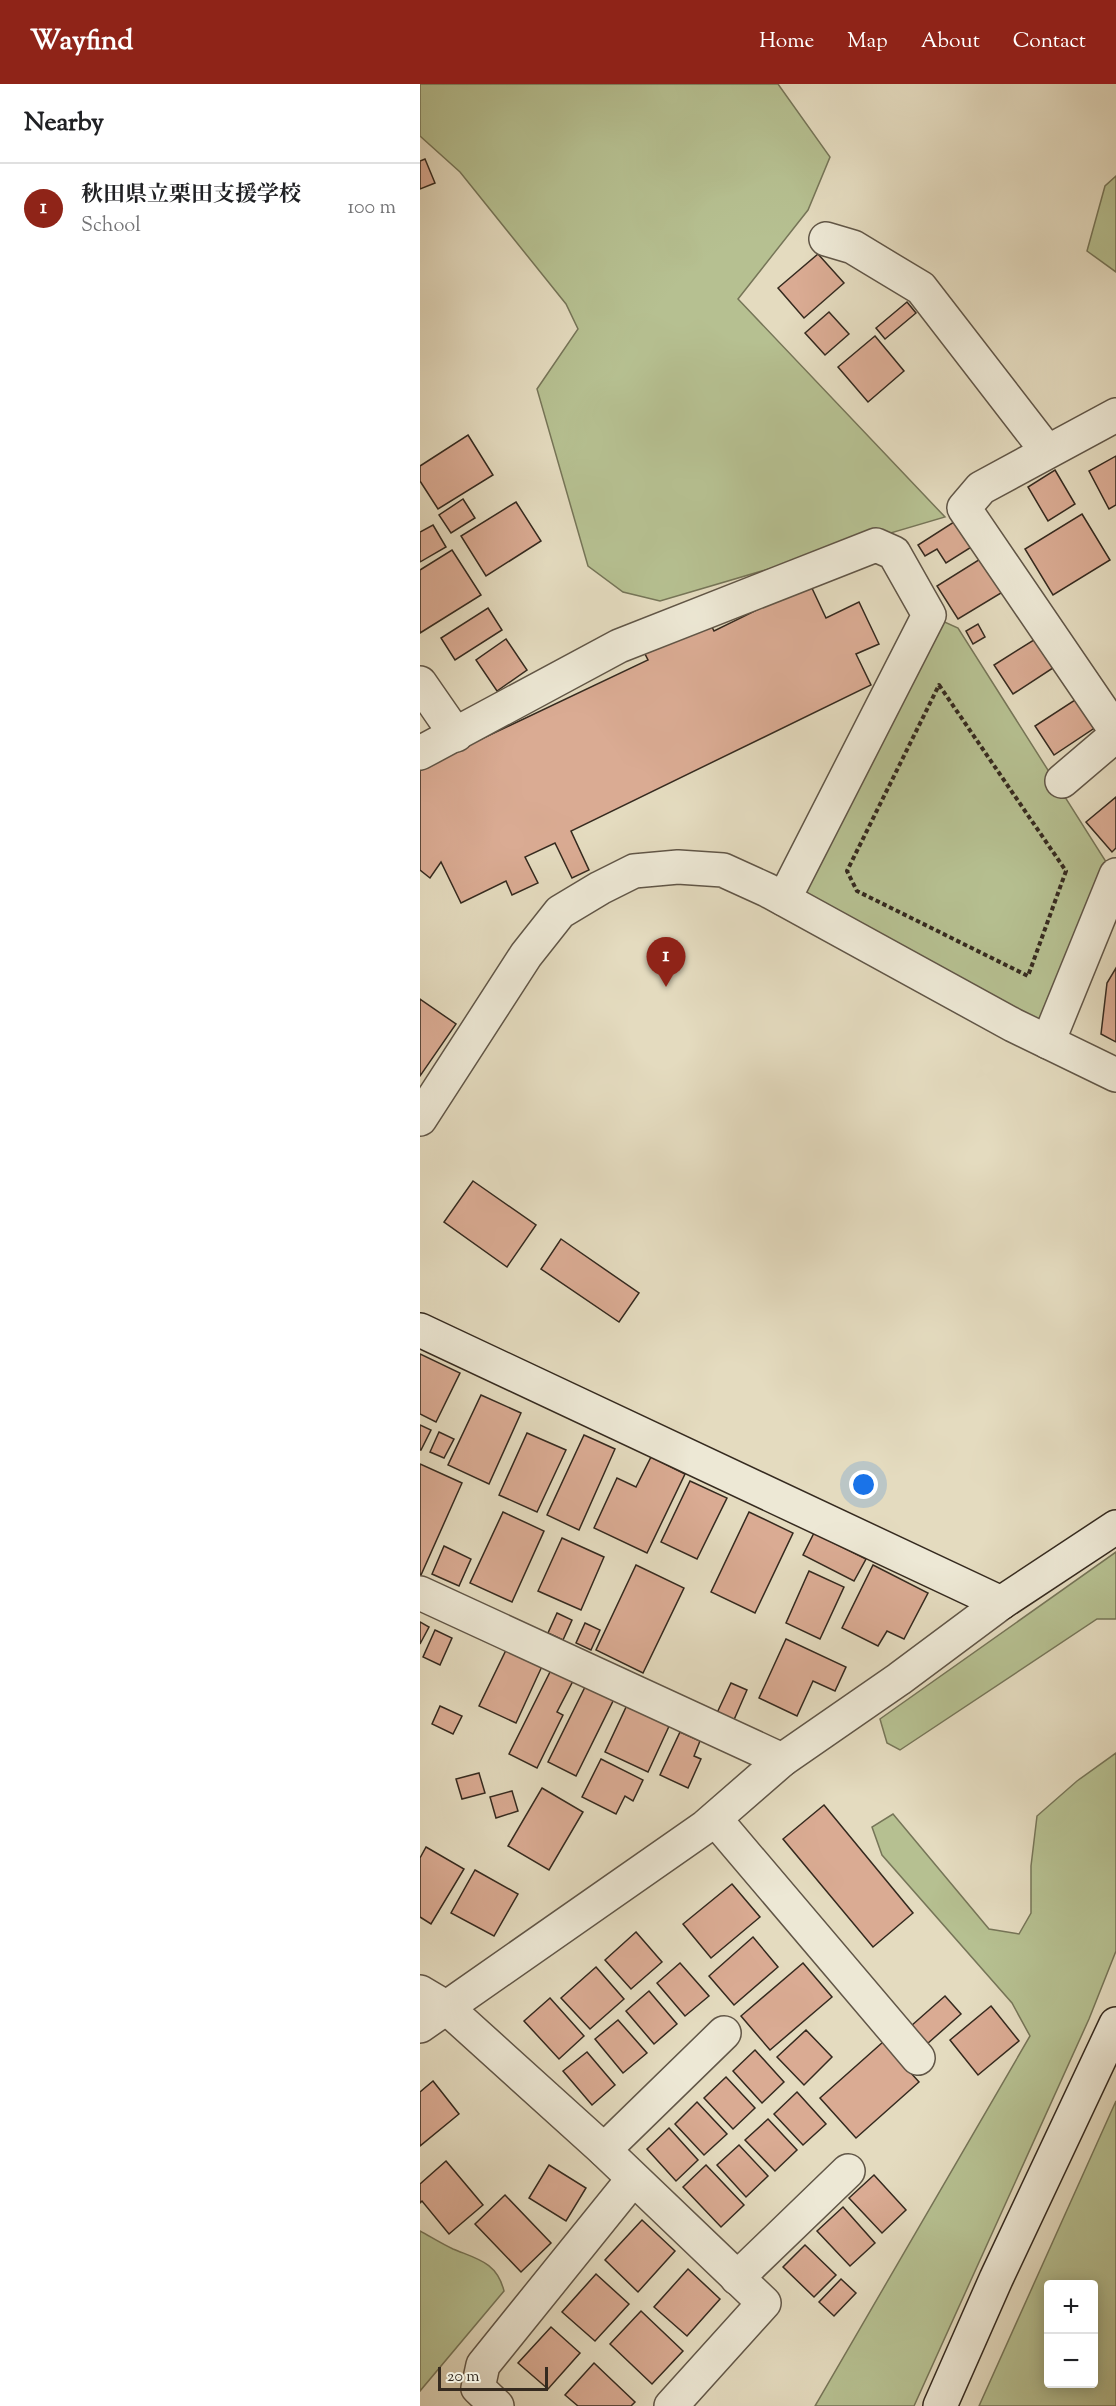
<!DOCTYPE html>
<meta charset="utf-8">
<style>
:root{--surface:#fff;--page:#f6f6f6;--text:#202124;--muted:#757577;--line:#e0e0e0;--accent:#8f2418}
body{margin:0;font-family:"Sorts Mill Goudy","Noto Serif JP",serif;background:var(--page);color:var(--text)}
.controls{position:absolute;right:18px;bottom:18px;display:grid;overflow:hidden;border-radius:6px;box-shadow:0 3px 15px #0003}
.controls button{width:54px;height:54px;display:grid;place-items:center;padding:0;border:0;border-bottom:2px solid var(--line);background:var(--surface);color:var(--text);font:30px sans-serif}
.scale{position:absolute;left:18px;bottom:15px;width:110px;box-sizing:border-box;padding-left:6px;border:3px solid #352a1f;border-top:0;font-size:16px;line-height:21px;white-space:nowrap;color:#352a1f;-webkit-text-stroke:4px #ede8d5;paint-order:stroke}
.you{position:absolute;left:444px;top:1401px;width:21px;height:21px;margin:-15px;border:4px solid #fff;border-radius:50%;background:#1a73e8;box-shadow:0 0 0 9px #1a73e833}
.badge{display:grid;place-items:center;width:39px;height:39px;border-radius:50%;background:var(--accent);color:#fff;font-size:20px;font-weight:700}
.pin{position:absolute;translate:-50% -50px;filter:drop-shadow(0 2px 3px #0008)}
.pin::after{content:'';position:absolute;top:32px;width:21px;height:18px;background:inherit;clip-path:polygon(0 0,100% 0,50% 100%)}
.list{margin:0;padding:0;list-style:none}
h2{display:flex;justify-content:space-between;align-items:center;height:78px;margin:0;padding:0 24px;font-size:26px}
h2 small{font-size:20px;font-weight:400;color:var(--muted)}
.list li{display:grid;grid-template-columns:39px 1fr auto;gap:18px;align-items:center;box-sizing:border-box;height:90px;padding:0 24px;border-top:2px solid var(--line)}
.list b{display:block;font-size:22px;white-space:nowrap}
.list p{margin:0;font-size:20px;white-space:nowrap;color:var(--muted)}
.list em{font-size:20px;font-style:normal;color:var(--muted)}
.map{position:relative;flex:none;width:696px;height:2322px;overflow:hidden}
header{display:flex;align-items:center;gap:36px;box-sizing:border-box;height:84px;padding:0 30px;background:var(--accent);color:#fff}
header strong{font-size:28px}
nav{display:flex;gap:33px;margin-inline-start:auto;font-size:21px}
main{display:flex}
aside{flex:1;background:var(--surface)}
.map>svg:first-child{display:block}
.green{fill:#b6c091;stroke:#767558;stroke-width:1.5;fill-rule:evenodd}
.building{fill:#daab93;stroke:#352a1f;stroke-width:1.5}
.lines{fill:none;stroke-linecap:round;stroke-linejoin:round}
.street-casing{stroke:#615647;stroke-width:36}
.secondary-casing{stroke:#352a1f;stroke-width:36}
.path{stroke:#352a1f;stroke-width:4;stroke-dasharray:4.5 3;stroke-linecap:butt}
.street{stroke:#ede8d5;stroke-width:33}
.secondary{stroke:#ede8d5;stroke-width:33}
</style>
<header>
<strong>Wayfind</strong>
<nav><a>Home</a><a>Map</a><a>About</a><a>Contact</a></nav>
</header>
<main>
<aside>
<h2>Nearby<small></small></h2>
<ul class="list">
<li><span class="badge">1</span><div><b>秋田県立栗田支援学校</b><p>School</p></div><em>100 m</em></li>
</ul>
</aside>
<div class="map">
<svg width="696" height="2322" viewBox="0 0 696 2322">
<rect width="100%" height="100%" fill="#e4dbbf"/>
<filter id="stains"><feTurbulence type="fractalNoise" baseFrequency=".00333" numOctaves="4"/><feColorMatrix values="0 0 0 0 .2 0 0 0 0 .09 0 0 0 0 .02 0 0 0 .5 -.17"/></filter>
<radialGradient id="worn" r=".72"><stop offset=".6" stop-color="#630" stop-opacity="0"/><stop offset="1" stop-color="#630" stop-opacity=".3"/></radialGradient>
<!-- green -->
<g class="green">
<path d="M0,0H358L410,73L388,126L318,215L525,433L240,517L203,508L168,482L117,305L158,245L146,220L40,88L0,52Z"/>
<path d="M696,92V188L667,167L685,102Z"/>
<path d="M509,531L538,544L695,792L628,958L364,815Z"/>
<path d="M696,1468V1535H677L480,1666L467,1659L460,1635Z"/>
<path d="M696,1669V1867L669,1935L494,2322H395L610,1952L592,1919L462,1771L452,1743L473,1730L569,1845L599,1850L611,1829V1782L617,1732L657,1697Z"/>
<path d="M696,2017V2322H559ZM628,2200H674V2300H628Z"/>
<path d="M0,2147C11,2153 22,2160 33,2165C57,2175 77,2178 84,2207L0,2307Z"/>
</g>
<!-- building -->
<g class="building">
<path d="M5,75L15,99L0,105V77Z"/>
<path d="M398,170L424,199L384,234L358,204Z"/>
<path d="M487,218L496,229L465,255L456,244Z"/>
<path d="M409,228L429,250L405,271L385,249Z"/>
<path d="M455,252L484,287L448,318L418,283Z"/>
<path d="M48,351L73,391L18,425L0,397V382Z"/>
<path d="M696,372V421L689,425L669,387Z"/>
<path d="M635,386L655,420L628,437L608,403Z"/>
<path d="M43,415L55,434L31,449L19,431Z"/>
<path d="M96,418L121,457L66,492L41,452Z"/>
<path d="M662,430L690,476L633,511L605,465Z"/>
<path d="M537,436L553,462L526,479L517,465L505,472L498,461Z"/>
<path d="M13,441L26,463L0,478V448Z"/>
<path d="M32,466L61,511L0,549V486Z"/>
<path d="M565,472L586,506L538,535L517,502Z"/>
<path d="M390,500L406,534L439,518L459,560L436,570L451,601L151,747L169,786L152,794L135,759L105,773L118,799L92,811L86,797L41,819L21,778L10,794L0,786V684L228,576L223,566L288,535L294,547Z"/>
<path d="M68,524L82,546L35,576L21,554Z"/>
<path d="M558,540L565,553L553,560L546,547Z"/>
<path d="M617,554L636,582L593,610L574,581Z"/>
<path d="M86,555L107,586L77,607L56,576Z"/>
<path d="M658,614L676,643L634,671L615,642Z"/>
<path d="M696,713V764L692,768L666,738Z"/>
<path d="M696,884V958L681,950L687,899Z"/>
<path d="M0,915L36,940L0,992Z"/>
<path d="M53,1097L116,1141L87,1183L24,1138Z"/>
<path d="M141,1155L219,1209L199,1238L121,1185Z"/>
<path d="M0,1270L40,1289L16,1338L0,1330Z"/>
<path d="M61,1311L101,1329L69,1400L28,1381Z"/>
<path d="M0,1341L11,1346L1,1366H0Z"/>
<path d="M19,1348L34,1355L24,1374L10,1368Z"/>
<path d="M107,1349L146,1366L117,1428L79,1411Z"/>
<path d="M164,1351L195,1365L159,1446L127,1431Z"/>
<path d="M231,1373L265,1390L227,1469L174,1444L197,1394L216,1403Z"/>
<path d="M0,1380L42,1399L1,1491H0Z"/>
<path d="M270,1397L307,1414L277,1475L241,1458Z"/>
<path d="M83,1428L124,1447L92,1518L50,1499Z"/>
<path d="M329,1428L373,1449L335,1529L291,1508Z"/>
<path d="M394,1449L446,1475L434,1497L383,1471Z"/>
<path d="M142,1454L184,1473L161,1526L118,1507Z"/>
<path d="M24,1462L51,1475L39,1502L12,1490Z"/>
<path d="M216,1481L264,1504L223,1589L176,1566Z"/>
<path d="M453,1481L508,1509L484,1555L467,1547L458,1562L422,1544Z"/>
<path d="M389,1487L424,1503L400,1555L366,1539Z"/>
<path d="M137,1529L152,1536L143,1556L128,1549Z"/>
<path d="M0,1538L9,1543L0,1560Z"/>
<path d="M165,1539L180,1546L171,1566L156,1559Z"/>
<path d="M15,1546L32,1554L20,1581L3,1573Z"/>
<path d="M366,1555L426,1583L415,1607L393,1597L377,1632L339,1614Z"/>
<path d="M88,1562L124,1578L96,1639L59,1622Z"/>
<path d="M132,1584L154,1595L137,1628L143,1631L117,1684L89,1670Z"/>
<path d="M167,1599L195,1613L156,1692L128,1678Z"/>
<path d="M311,1599L327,1606L313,1638L296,1631Z"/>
<path d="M208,1619L251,1638L228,1688L185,1668Z"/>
<path d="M20,1622L42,1632L33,1650L12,1640Z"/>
<path d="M260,1648L280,1657L274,1672L281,1675L268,1704L240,1691Z"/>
<path d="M181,1675L223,1696L213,1717L205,1712L196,1730L162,1713Z"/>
<path d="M59,1689L65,1709L42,1715L36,1695Z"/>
<path d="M122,1704L163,1728L129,1786L88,1762Z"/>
<path d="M92,1707L98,1727L76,1734L70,1713Z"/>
<path d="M404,1721L493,1829L453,1863L363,1755Z"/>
<path d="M6,1763L44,1785L11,1840L0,1833V1774Z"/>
<path d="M55,1786L98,1810L74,1852L31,1829Z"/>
<path d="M312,1800L340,1833L291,1874L263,1840Z"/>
<path d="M216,1848L242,1878L211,1905L185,1876Z"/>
<path d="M333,1853L358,1883L314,1921L289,1892Z"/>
<path d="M260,1879L289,1912L265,1932L237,1899Z"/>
<path d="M383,1879L412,1913L350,1966L321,1932Z"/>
<path d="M176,1883L204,1915L170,1945L141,1914Z"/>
<path d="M229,1907L257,1940L234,1960L206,1927Z"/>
<path d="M525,1912L541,1930L507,1960L491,1942Z"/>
<path d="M130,1914L164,1952L139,1975L104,1937Z"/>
<path d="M571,1922L599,1957L558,1991L530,1956Z"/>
<path d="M198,1936L227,1969L203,1989L175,1955Z"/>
<path d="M386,1946L412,1973L384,2001L357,1973Z"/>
<path d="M463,1958L499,1998L436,2054L400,2014Z"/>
<path d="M335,1966L364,1998L342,2019L313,1987Z"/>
<path d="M167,1968L195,2001L172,2021L143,1987Z"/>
<path d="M306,1993L335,2024L313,2045L284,2014Z"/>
<path d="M13,1997L39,2030L0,2062V2008Z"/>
<path d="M377,2008L406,2040L383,2061L354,2030Z"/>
<path d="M277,2018L307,2050L284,2071L255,2040Z"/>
<path d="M348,2035L377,2066L355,2087L325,2056Z"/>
<path d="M249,2044L278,2076L256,2097L227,2065Z"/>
<path d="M319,2061L348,2092L326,2113L297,2081Z"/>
<path d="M26,2077L63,2121L29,2150L2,2117L0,2119V2100Z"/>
<path d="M129,2081L166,2104L146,2137L109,2114Z"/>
<path d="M286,2081L324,2121L301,2143L263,2103Z"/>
<path d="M454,2091L486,2126L462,2149L429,2114Z"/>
<path d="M85,2111L131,2159L101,2188L55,2140Z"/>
<path d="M423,2123L455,2159L430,2182L397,2147Z"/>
<path d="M222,2136L255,2167L218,2208L185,2176Z"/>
<path d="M385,2161L416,2191L394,2213L363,2183Z"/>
<path d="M268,2185L300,2215L267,2252L234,2223Z"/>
<path d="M176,2190L209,2220L175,2257L142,2228Z"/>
<path d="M421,2195L436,2209L414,2232L399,2218Z"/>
<path d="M221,2227L263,2267L232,2300L190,2260Z"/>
<path d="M131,2243L160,2269L128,2305L98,2279Z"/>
<path d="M174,2279L215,2318L211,2322H158L145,2311Z"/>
</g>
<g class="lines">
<!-- street casing -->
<g class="street-casing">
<g id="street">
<path d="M406,155L433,163L501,204L627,367"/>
<path d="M696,331L561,404L544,424L696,647"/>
<path d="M0,599L36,651"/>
<path d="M0,669L199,562L456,461L474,469L509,531L364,815"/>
<path d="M642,697L696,651"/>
<path d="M628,958L696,791"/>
<path d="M0,1035L106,871L140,828L180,804L214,787L258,783L303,786L347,806L593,941L696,991"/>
<path d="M0,1509L362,1676"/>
<path d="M295,1735L498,1974"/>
<path d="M0,1908L27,1924L184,2066L344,2219L251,2322"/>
<path d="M0,1942L285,1743L362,1676L479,1595L581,1519"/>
<path d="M184,2066L304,1949"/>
<path d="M317,2194L428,2087"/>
<path d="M77,2322L58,2304L63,2281L213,2095"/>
</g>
</g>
<!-- secondary casing -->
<g class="secondary-casing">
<g id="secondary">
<path d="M0,1246L581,1519L696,1443"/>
<path d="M520,2322L576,2195L696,1940"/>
</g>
</g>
<!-- path -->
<path class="path" d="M519,601L646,787L608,892L437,807L427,787Z"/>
<!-- street -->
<use href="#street" class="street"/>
<!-- secondary -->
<use href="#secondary" class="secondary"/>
</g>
<rect width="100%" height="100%" filter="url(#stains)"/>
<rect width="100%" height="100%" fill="url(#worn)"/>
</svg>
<div class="controls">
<button>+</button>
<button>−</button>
</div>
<div class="scale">20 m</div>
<div class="you"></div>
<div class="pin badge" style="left:246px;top:903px">1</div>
</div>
</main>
